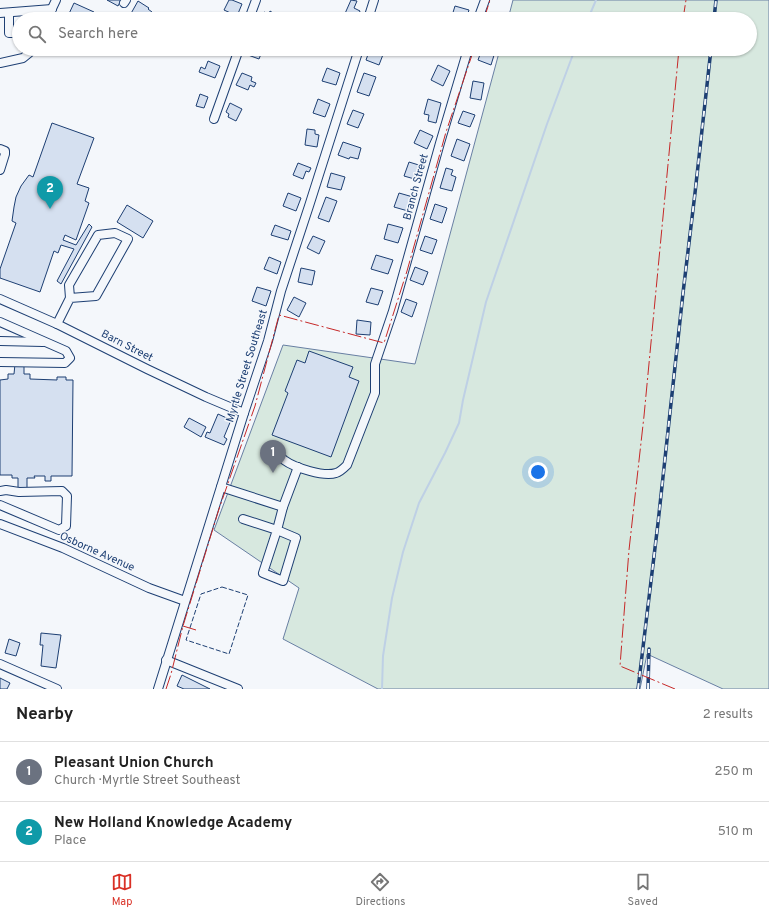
<!DOCTYPE html>
<meta charset="utf-8">
<style>
:root{--surface:#fff;--page:#f6f6f6;--text:#222;--muted:#767676;--line:#e0e0e0;--accent:#d93025}
body{margin:0;font-family:Overpass,sans-serif;background:var(--page);color:var(--text)}
.you{position:absolute;left:538px;top:472px;width:14px;height:14px;margin:-10px;border:3px solid #fff;border-radius:50%;background:#1a73e8;box-shadow:0 0 0 6px #1a73e833}
.badge{display:grid;place-items:center;width:26px;height:26px;border-radius:50%;background:var(--accent);color:#fff;font-size:13px;font-weight:700}
.pin{position:absolute;translate:-50% -33px;filter:drop-shadow(0 1px 2px #0008)}
.pin::after{content:'';position:absolute;top:21px;width:14px;height:12px;background:inherit;clip-path:polygon(0 0,100% 0,50% 100%)}
.list{margin:0;padding:0;list-style:none}
h2{display:flex;justify-content:space-between;align-items:center;height:52px;margin:0;padding:0 16px;font-size:17px}
h2 small{font-size:13px;font-weight:400;color:var(--muted)}
.list li{display:grid;grid-template-columns:26px 1fr auto;gap:12px;align-items:center;box-sizing:border-box;height:60px;padding:0 16px;border-top:1px solid var(--line)}
.list b{display:block;font-size:15px;white-space:nowrap}
.list p{margin:0;font-size:13px;white-space:nowrap;color:var(--muted)}
.list em{font-size:13px;font-style:normal;color:var(--muted)}
.icon{flex:none;width:22px;height:22px;fill:none;stroke:currentColor;stroke-width:2;stroke-linecap:round;stroke-linejoin:round}
.map{position:relative;flex:none;width:769px;height:689px;overflow:hidden}
.search{position:absolute;background:var(--surface);box-shadow:0 1px 3px #0004;left:12px;right:12px;top:12px;height:44px;display:flex;align-items:center;gap:10px;box-sizing:border-box;padding:0 14px;border-radius:22px;color:var(--muted);font-size:15px}
.sheet{height:172px;background:var(--surface)}
nav{display:flex;justify-content:space-around;align-items:center;box-sizing:border-box;height:56px;border-top:1px solid var(--line);background:var(--surface);font-size:11px;color:var(--muted)}
nav a{display:grid;justify-items:center;gap:2px}
nav .on{color:var(--accent)}
.map>svg:first-child{display:block}
.green{fill:#d7e8df;stroke:#687fa3}
.lines{fill:none;stroke-linecap:round;stroke-linejoin:round}
.stream{stroke:#bed0e5;stroke-width:2}
.building{fill:#d5e0f0;stroke:#1d3f73}
.minor-casing{stroke:#1d3f73;stroke-width:10}
.minor{stroke:#f4f7fb;stroke-width:8}
.rail-casing{stroke:#1d3f73;stroke-width:3.5}
.rail{stroke:#f4f7fb;stroke-width:2;stroke-dasharray:6;stroke-linecap:butt}
.fence{stroke:#1d3f73;stroke-width:1;stroke-dasharray:5 2;stroke-linecap:butt}
.power{stroke:#c62828;stroke-width:1;stroke-dasharray:14 3 2 3;stroke-linecap:butt}
.labels{text-anchor:middle;dominant-baseline:central;stroke-width:3;stroke-linejoin:round;paint-order:stroke}
.street-label{font-size:11px;fill:#1d3f73;stroke:#f4f7fb}
</style>
<div class="map">
<svg width="769" height="689" viewBox="0 0 769 689">
<rect width="100%" height="100%" fill="#f4f7fb"/>
<!-- green -->
<path class="green" d="M513,0H769V689H723L647,654L640,689H378L283,639L299,588L214,530L283,345L415,364L500,49H750V19H508Z"/>
<g class="lines">
<!-- stream -->
<g class="stream">
<path d="M588,19L596,0"/>
<path d="M382,689L383,656L392,598L403,552L419,503L445,453L459,423L463,400L486,302L547,124L575,49"/>
</g>
</g>
<!-- building -->
<g class="building">
<path d="M107,0H121L118,6Z"/>
<path d="M229,0H232L242,4L237,16L224,10Z"/>
<path d="M351,0L357,1L354,8L360,11L357,19H347L343,18Z"/>
<path d="M138,1L149,8L148,9L152,12L148,19L142,16L140,19H132L129,17Z"/>
<path d="M74,3L94,12L91,19H65V18H67Z"/>
<path d="M455,6L469,10L466,19H451Z"/>
<path d="M270,11L276,15L274,19H260L264,12L269,14Z"/>
<path d="M250,49H263L259,59L248,55Z"/>
<path d="M334,49H348L346,54Z"/>
<path d="M370,49H376L384,52L379,65L366,60Z"/>
<path d="M444,49H459L457,55L444,50Z"/>
<path d="M482,49H485L495,52L491,65L478,60Z"/>
<path d="M208,61L220,66L215,78L199,72L201,67L205,69Z"/>
<path d="M438,65L450,71L443,86L431,80Z"/>
<path d="M327,68L340,73L336,85L322,81Z"/>
<path d="M242,73L252,77L251,81L256,83L254,87L250,85L248,90L236,85Z"/>
<path d="M364,73L376,77L369,96L357,92Z"/>
<path d="M473,81L484,83L481,100L470,98Z"/>
<path d="M200,94L208,97L204,108L196,106Z"/>
<path d="M318,99L330,104L325,117L313,113Z"/>
<path d="M428,99L441,103L436,123L428,121L429,115L424,114Z"/>
<path d="M230,103L242,109L236,121L228,117L229,114L226,112Z"/>
<path d="M353,110L364,114L358,128L347,124Z"/>
<path d="M463,111L475,115L470,127L458,123Z"/>
<path d="M52,123L94,138L77,184L89,188L85,201L89,203L76,240L65,235L63,240L76,245L89,224L92,227L61,284L57,281L74,249L61,245L58,253L54,251L40,292L0,278V269L16,223L12,221L14,207L16,197L21,186L29,175L33,177Z"/>
<path d="M307,129L315,130V134L319,135L317,147L305,145Z"/>
<path d="M420,130L433,136L427,149L414,143Z"/>
<path d="M457,139L470,144L464,161L451,156Z"/>
<path d="M343,142L361,148L358,159L350,157L349,159L338,155Z"/>
<path d="M409,162L422,166L418,180L404,176Z"/>
<path d="M298,163L311,168L309,172L306,171L303,179L293,175Z"/>
<path d="M446,168L453,170L451,175L456,177L452,191L440,188Z"/>
<path d="M331,173L345,177L341,190L327,187Z"/>
<path d="M288,193L301,198L296,211L283,206Z"/>
<path d="M399,193L413,197L408,211L394,207Z"/>
<path d="M326,197L337,201L329,222L318,218Z"/>
<path d="M435,204L447,208L442,223L430,219Z"/>
<path d="M127,205L153,221L143,238L117,222Z"/>
<path d="M388,224L403,228L398,243L384,239Z"/>
<path d="M275,225L291,231L288,240L271,235Z"/>
<path d="M313,236L325,241L319,254L307,248Z"/>
<path d="M425,236L437,240L432,254L420,250Z"/>
<path d="M376,255L393,260L388,274L371,269Z"/>
<path d="M269,257L281,262L277,274L264,269Z"/>
<path d="M415,267L428,272L423,285L410,280Z"/>
<path d="M301,268L315,271L312,285L298,282Z"/>
<path d="M257,287L271,291L266,306L252,301Z"/>
<path d="M371,288L383,291L378,305L366,302Z"/>
<path d="M294,297L306,303L299,317L287,310Z"/>
<path d="M406,299L417,303L412,317L401,312Z"/>
<path d="M357,320L371,322L370,335L356,334Z"/>
<path d="M309,351L353,367L349,377L359,381L331,457L272,435L288,393L285,391L297,360L305,363Z"/>
<path d="M15,364H24V374H30V379L57,380V377H66V380H73L72,476H51V481H45V476H34L35,478H27V488H18V478H12V475H0V380L8,379V374H14Z"/>
<path d="M218,414L231,420L224,437L227,439L224,445L205,437L207,432L210,433Z"/>
<path d="M189,418L206,427L201,437L184,427Z"/>
<path d="M41,633L61,635L56,668L41,666L43,645H40Z"/>
<path d="M9,639L20,643L16,656L5,653Z"/>
<path d="M182,675L210,689H184L177,686Z"/>
<path d="M0,678L10,683L7,689H0Z"/>
</g>
<g class="lines">
<!-- minor casing -->
<g class="minor-casing">
<g id="minor">
<path d="M124,3L126,0"/>
<path d="M0,13L52,9"/>
<path d="M9,13V33H19"/>
<path d="M47,19L56,0"/>
<path d="M249,19L256,0"/>
<path d="M368,19L374,0"/>
<path d="M478,19L485,0"/>
<path d="M0,63L23,58L34,49"/>
<path d="M214,119L239,49"/>
<path d="M0,149L5,151V154L0,170"/>
<path d="M0,299L57,324L147,369L206,397L244,413"/>
<path d="M0,322L66,351L70,358L65,363L0,362"/>
<path d="M57,324L70,298L69,285L98,235L115,233L128,239L96,296L70,298"/>
<path d="M0,341L43,342"/>
<path d="M272,446C276,452 279,456 284,460C295,468 324,477 336,473C340,472 344,468 347,465L375,393V364L393,311L440,143L468,49"/>
<path d="M221,487L283,507"/>
<path d="M0,491L6,490L19,492L62,491L67,496L66,526L59,530L0,505"/>
<path d="M243,519L277,530L296,538L283,581L263,573L277,530L283,507L298,467"/>
<path d="M0,524L63,548L149,588L185,601"/>
<path d="M166,660L238,689"/>
<path d="M0,664L57,689"/>
<path d="M158,689L244,413L268,341L281,291L309,206L359,49"/>
</g>
</g>
<!-- minor -->
<use href="#minor" class="minor"/>
<!-- rail casing -->
<g class="rail-casing">
<g id="rail">
<path d="M714,19L716,0"/>
<path d="M638,689L658,523L683,293L695,193L711,49"/>
<path d="M648,689L649,649"/>
</g>
</g>
<!-- rail -->
<use href="#rail" class="rail"/>
<!-- fence -->
<path class="fence" d="M222,587L248,595L229,654L186,640L201,594Z"/>
<!-- power -->
<g class="power">
<path d="M484,19L490,0"/>
<path d="M683,19L686,0"/>
<path d="M183,626L196,630"/>
<path d="M166,689L171,674L183,626L219,509L255,406L279,315L384,343L407,271L446,132L474,49"/>
<path d="M675,689L620,666L629,550L644,416L679,49"/>
</g>
</g>
<g class="labels">
<!-- street labels -->
<g class="street-label">
<text transform="translate(416 187) rotate(-75)">Branch Street</text>
<text transform="translate(127 346) rotate(27)">Barn Street</text>
<text transform="translate(247 366) rotate(-73)">Myrtle Street Southeast</text>
<text transform="translate(97 552) rotate(24)">Osborne Avenue</text>
</g>
</g>
</svg>
<div class="you"></div>
<div class="pin badge" style="left:273px;top:473px;background:#6b7280">1</div>
<div class="pin badge" style="left:50px;top:209px;background:#0f9aa8">2</div>
<div class="search"><svg class="icon" aria-label="search" viewBox="0 0 24 24"><circle cx="10" cy="10" r="6"/><path d="M15 15l6 6"/></svg>Search here</div>
</div>
<section class="sheet">
<h2>Nearby<small>2 results</small></h2>
<ul class="list">
<li><span class="badge" style="background:#6b7280">1</span><div><b>Pleasant Union Church</b><p>Church · Myrtle Street Southeast</p></div><em>250 m</em></li>
<li><span class="badge" style="background:#0f9aa8">2</span><div><b>New Holland Knowledge Academy</b><p>Place</p></div><em>510 m</em></li>
</ul>
</section>
<nav>
<a class="on"><svg class="icon" aria-label="map" viewBox="0 0 24 24"><path d="M3 6l6-2 6 2 6-2v14l-6 2-6-2-6 2zM9 4v14M15 6v14"/></svg>Map</a>
<a><svg class="icon" aria-label="directions" viewBox="0 0 24 24"><path d="M12 3l9 9-9 9-9-9zM9 14v-3h6M13 9l2 2-2 2"/></svg>Directions</a>
<a><svg class="icon" aria-label="saved" viewBox="0 0 24 24"><path d="M7 4h10v16l-5-4-5 4z"/></svg>Saved</a>
</nav>
